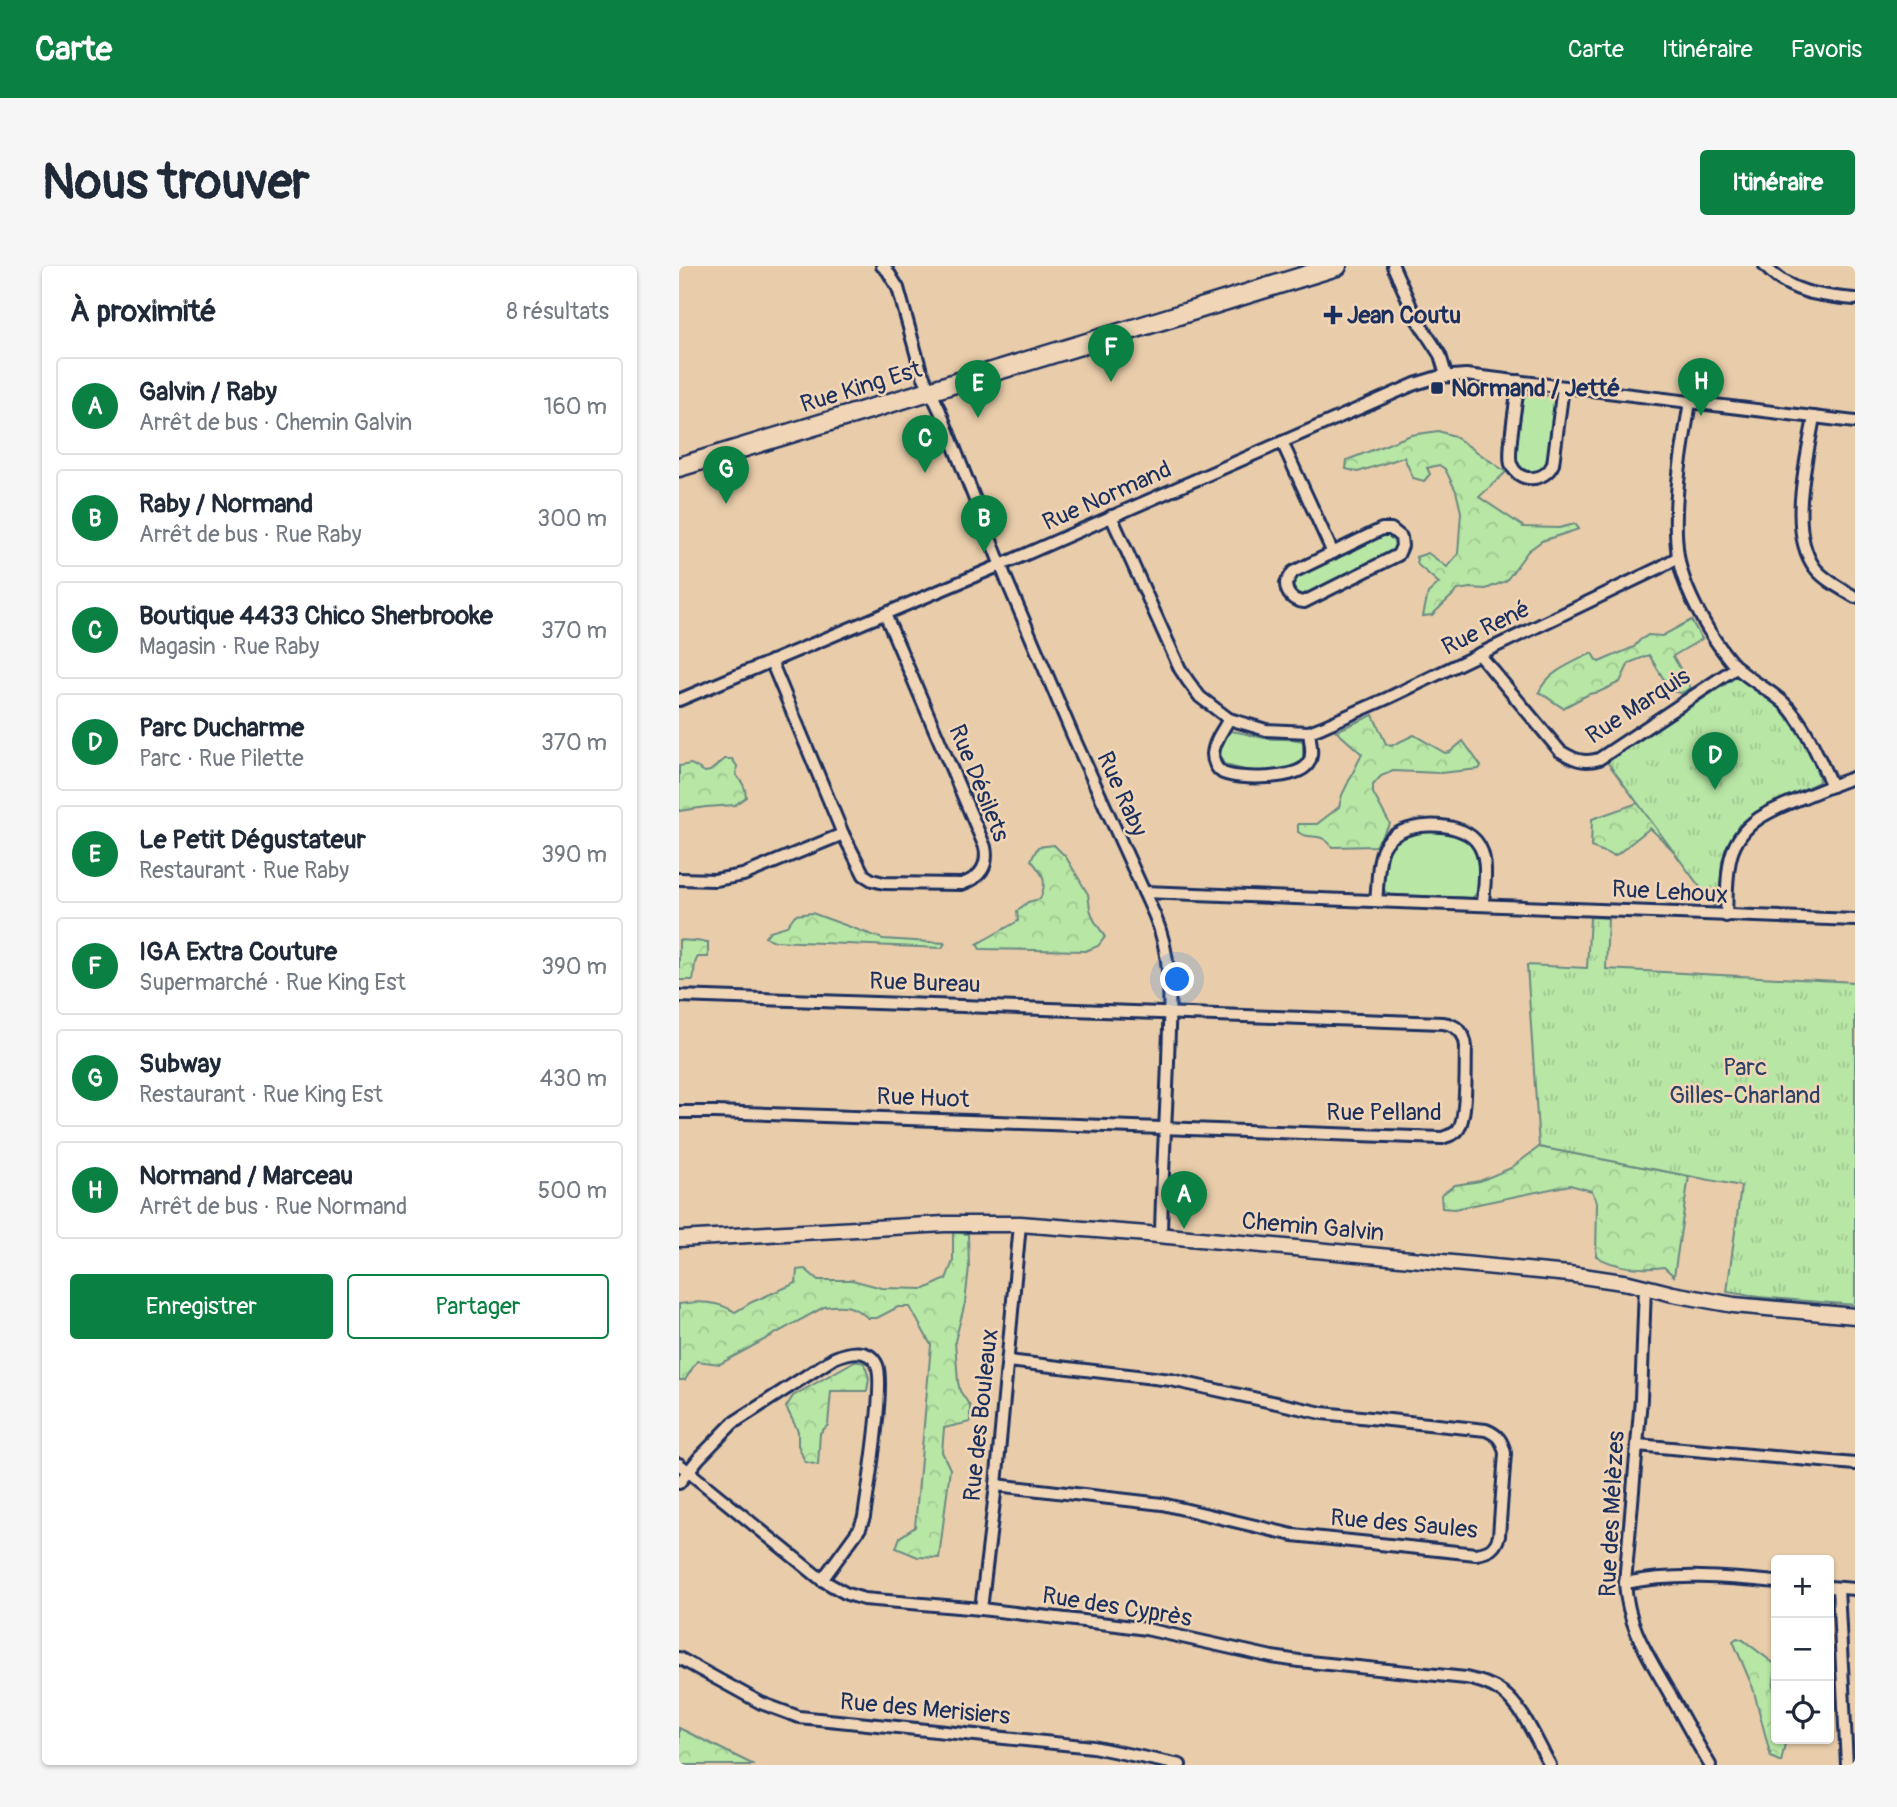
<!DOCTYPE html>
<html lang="fr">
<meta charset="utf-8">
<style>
:root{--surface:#fff;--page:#f6f6f7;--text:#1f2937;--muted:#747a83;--line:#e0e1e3;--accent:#0b8043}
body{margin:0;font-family:Pangolin,sans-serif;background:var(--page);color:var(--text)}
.controls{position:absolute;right:21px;bottom:21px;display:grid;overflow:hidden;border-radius:7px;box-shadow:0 2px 5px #0004}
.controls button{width:63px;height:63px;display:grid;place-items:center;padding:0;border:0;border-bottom:2px solid var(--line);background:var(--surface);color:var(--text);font:35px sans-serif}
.you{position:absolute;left:499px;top:714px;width:24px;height:24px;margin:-18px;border:5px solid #fff;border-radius:50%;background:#1a73e8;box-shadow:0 0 0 10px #1a73e833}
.badge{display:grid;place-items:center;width:46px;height:46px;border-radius:50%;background:var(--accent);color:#fff;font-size:23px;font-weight:700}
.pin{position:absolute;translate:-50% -58px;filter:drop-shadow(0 2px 4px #0008)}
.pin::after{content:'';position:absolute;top:37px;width:24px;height:21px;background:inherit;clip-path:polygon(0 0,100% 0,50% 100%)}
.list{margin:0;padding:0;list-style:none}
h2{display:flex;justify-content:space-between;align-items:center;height:91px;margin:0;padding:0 28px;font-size:30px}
h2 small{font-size:23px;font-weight:400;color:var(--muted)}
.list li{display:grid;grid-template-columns:46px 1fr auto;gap:21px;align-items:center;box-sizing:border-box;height:98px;margin:0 14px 14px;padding:0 14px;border:2px solid var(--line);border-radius:7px}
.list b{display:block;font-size:26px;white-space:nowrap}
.list p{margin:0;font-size:23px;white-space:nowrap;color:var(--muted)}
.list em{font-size:23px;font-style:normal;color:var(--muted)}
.actions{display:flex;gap:14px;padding:21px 28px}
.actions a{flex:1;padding:16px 0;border:2px solid var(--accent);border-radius:7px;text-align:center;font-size:24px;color:var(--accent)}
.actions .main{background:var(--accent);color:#fff}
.icon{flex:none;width:38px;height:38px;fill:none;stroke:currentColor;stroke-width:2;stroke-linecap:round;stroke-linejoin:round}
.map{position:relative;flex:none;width:1176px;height:1499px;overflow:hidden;border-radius:7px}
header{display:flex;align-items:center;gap:42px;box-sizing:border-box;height:98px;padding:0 35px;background:var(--accent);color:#fff}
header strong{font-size:33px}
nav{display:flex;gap:38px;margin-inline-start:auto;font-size:24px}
.intro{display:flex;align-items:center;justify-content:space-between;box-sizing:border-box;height:168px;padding:0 42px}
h1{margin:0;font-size:49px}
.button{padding:18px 32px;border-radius:7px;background:var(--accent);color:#fff;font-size:24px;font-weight:700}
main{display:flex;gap:42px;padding:0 42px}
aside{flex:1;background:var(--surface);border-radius:7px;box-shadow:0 2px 5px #0004}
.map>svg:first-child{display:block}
.grass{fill:#b8e6a5;stroke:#6a8a82;stroke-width:2}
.forest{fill:url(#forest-crowns);stroke:#6a8a82;stroke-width:2}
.park{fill:url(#park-tufts);stroke:#6a8a82;stroke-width:2}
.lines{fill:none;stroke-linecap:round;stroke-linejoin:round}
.minor-casing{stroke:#1b2f5e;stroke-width:16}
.tertiary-casing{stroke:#1b2f5e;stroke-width:19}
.primary-casing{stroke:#1b2f5e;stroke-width:23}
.minor{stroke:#f0d6b7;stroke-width:10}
.tertiary{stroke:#f0d6b7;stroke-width:14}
.primary{stroke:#f0d6b7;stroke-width:18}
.poi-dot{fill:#1b2f5e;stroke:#f0d6b7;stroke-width:2.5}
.labels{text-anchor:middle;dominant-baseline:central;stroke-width:5;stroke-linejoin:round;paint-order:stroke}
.poi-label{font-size:24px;font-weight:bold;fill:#1b2f5e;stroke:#f0d6b7;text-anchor:start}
.street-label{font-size:24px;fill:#1b2f5e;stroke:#f0d6b7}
.park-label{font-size:24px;fill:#2b4165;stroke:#f0d6b7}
</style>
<header>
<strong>Carte</strong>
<nav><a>Carte</a><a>Itinéraire</a><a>Favoris</a></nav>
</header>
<div class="intro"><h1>Nous trouver</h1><a class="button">Itinéraire</a></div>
<main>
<aside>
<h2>À proximité<small>8 résultats</small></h2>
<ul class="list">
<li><span class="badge">A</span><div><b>Galvin / Raby</b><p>Arrêt de bus · Chemin Galvin</p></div><em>160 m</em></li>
<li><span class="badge">B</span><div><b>Raby / Normand</b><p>Arrêt de bus · Rue Raby</p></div><em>300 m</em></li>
<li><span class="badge">C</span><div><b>Boutique 4433 Chico Sherbrooke</b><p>Magasin · Rue Raby</p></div><em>370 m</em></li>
<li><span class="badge">D</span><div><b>Parc Ducharme</b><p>Parc · Rue Pilette</p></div><em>370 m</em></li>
<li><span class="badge">E</span><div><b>Le Petit Dégustateur</b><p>Restaurant · Rue Raby</p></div><em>390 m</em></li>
<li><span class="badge">F</span><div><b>IGA Extra Couture</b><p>Supermarché · Rue King Est</p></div><em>390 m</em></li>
<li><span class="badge">G</span><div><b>Subway</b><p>Restaurant · Rue King Est</p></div><em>430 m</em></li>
<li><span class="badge">H</span><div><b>Normand / Marceau</b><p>Arrêt de bus · Rue Normand</p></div><em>500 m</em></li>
</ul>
<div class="actions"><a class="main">Enregistrer</a><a>Partager</a></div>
</aside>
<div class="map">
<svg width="1176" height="1499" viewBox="0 0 1176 1499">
<defs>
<pattern id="forest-crowns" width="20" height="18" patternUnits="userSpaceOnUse" patternTransform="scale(1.75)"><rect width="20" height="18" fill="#b8e6a5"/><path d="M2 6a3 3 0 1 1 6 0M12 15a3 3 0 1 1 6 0" fill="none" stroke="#9ec690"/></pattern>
<pattern id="park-tufts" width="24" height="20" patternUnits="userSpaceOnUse" patternTransform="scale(1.75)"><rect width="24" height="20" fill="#b8e6a5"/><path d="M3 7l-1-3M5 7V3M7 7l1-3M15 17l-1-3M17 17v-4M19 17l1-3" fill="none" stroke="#9ec690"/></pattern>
</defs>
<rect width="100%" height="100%" fill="#e9cdaa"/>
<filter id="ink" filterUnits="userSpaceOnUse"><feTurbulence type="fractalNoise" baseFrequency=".0143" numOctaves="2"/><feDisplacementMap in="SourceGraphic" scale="14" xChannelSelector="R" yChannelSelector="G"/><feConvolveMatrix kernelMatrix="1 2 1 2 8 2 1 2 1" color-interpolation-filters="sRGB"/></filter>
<g filter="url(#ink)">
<!-- grass -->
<g class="grass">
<path d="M850,127L871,130L876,133L868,200C855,210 840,211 836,192L844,133L845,130Z"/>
<path d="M711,268C717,273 719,278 715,285L624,329C611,328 608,317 618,311L705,269Z"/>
<path d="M551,465C563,466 573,470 585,472C597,474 612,472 624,475V493C606,511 567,507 545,498C538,487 542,473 551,465Z"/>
<path d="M744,564C758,564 775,563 788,571C801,581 807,623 793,632L712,629L706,626C698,609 708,575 727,567C732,565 738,565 744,564Z"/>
</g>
<!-- forest -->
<g class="forest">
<path d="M759,165L775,170L827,206L800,231L845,261L880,262L896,258L900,263L863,275L849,285L827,315L807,323L791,322L779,324L753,349L744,350L749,327L760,317L739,299L737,291L749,287L768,301L779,288L782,246L777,225L766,203L760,199L748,202L751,208L745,215L734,212L725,191L679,206L667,203L668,194L732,169Z"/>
<path d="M1012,354L1023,373L994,390L1012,422L1002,427L992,425L970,389L950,397L941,416L920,426L910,428L884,442L860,426C868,406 895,396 913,387L917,394L920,396L955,381L961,374L969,369L983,370Z"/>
<path d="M694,449L707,478L712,480L735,469L766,487L771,486L784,475L802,500L800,503L761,507L714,505L702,510L694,519V527L711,558L696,580L653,581C643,565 631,575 619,566V558H638L660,541L663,529L683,488L657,465Z"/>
<path d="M46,493H53L58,500L57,509C63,516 67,521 67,531L56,539L27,541L0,545V500L12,498L26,506L31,505Z"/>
<path d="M966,529L1070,551L1054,568L1047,582L1007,597L971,562L936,590L912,581L913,553L959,537Z"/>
<path d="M375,579L387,591L409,628L411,643L415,654L426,671L419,680L407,685L301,683L298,678L339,655L338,645L349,636L361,633C369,615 364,608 352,594L359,581Z"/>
<path d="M133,647L204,673L266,677L263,682L96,675L86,671L91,665L108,660L116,649Z"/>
<path d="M0,674L29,676V691H19C14,696 16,707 14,714H0Z"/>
<path d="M860,881L1010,910L995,1010L985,1001C963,1004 936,1002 917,990L918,936L913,925L891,919L775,943L763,942L762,929L776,919L801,915L832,902Z"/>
<path d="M274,966L289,968L290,1001L286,1037L276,1075L279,1116L281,1125L291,1140V1156L265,1162L263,1186L271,1203L260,1292L239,1291L217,1282L221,1271L236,1261L252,1079L231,1041H219L198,1052H189C174,1039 165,1038 145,1041L41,1098L18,1095L6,1114H0V1038C20,1035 39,1035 56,1046L73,1036L117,1017L118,1004L126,1003L139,1014H173L203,1022L246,1023L267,1013L274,995Z"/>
<path d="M176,1095L185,1097L190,1112L188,1125H152L149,1159L141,1167L139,1199L126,1196L119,1179V1165L107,1141L114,1130Z"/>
<path d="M1058,1372L1064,1374L1097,1399C1097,1407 1094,1415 1095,1421C1097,1438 1097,1455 1097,1473H1107L1102,1496L1092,1491L1074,1422L1054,1375Z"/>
<path d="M0,1462L75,1499H0Z"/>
</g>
<!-- park -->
<g class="park">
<path d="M1059,410H1063C1098,439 1118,450 1134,495C1137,502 1140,508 1140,516L1083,542L1060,559L1047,582L1043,596L1040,636L1035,640L929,497L930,494Z"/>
<path d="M911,651L929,652L927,703L1176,716V1039L1080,1031L1048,1026L1062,920L860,881L848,699L908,702Z"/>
</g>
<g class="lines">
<!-- minor casing -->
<g class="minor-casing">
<g id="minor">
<path d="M203,0L208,4L219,22L242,105L261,145L328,315L394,470L475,648C496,695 490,746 489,796C487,854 483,911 482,969"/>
<path d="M714,0L737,52L761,89L767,109"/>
<path d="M1086,0C1109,27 1143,30 1176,33"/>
<path d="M840,115C838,130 828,187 832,198C840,218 866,216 874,198L884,121"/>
<path d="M1011,136C1003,185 992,241 999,290C1003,316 1016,341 1029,363C1037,376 1047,391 1058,402C1072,415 1091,424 1105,437C1128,460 1139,491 1153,520"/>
<path d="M1135,151C1128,193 1108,265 1136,302C1145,314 1163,323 1176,331"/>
<path d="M603,176L654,287"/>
<path d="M432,250L501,403L509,415L521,431L550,453L587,464L630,466L643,461L709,432L980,302L999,291"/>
<path d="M703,263H712L722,271L723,280L719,289L625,336C614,335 607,328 607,317L614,306Z"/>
<path d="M800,388L881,485C894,493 904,498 920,493L1058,401"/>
<path d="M92,395L164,568L185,609L193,614L205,617L283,618C301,612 310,600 306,581L206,348"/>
<path d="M0,434L322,299L736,118L759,111L787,109L1176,156"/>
<path d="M550,453C544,464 535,475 534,488C534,495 537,503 544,507C560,514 618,514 629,498C635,489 631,476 630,466"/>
<path d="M0,613L36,614L64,609L164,568"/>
<path d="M465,626L1176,654"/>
<path d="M697,635C699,620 698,594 705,581C718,554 779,553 797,575C811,592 805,618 804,638"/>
<path d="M1047,650C1048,630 1047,609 1052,590C1062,555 1094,543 1125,531C1142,524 1159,517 1176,511"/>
<path d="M0,730L764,757C778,759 786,767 787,781C786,798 789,854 778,865C774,869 768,870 763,872L36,846H0"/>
<path d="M966,1021L962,1133L946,1317C949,1360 967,1386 988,1423C1002,1448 1016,1474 1031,1499"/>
<path d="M958,1179L1176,1198"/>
<path d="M0,1198L143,1314L168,1328L185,1333L302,1343L438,1359L467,1363L593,1391L620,1395L787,1412C800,1415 812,1418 823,1426C844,1441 858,1476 871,1499"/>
<path d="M0,1217L20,1192L54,1157L155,1092C169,1086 190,1081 198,1099C206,1118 189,1224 185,1251L181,1262L143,1314"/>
<path d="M317,1219L483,1238L614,1269L797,1288C810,1286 816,1283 820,1270L826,1187C823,1174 819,1169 807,1164L643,1147L492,1114L329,1095"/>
<path d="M946,1317C997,1307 1046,1311 1097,1316"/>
<path d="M1150,1321L1176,1323"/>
<path d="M1159,1322L1168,1499"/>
<path d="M302,1343L317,1219L341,958"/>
<path d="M0,1392L82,1437L120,1451L414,1481L501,1499"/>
</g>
</g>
<!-- tertiary casing -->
<g class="tertiary-casing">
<path id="tertiary" d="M0,973L266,958H341L468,968L890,1008L950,1017L994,1028L1055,1039L1176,1050"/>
</g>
<!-- primary casing -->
<g class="primary-casing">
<path id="primary" d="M0,201C220,135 439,68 658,0"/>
</g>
<!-- minor -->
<use href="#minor" class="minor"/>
<!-- tertiary -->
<use href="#tertiary" class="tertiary"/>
<!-- primary -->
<use href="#primary" class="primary"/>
</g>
</g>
<!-- markers -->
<g class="poi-dot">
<path d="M650.5 38.5h7v7h7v7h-7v7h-7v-7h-7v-7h7z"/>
<rect x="751" y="115" width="14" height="14" rx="3.5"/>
</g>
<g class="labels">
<!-- poi labels -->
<g class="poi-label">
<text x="668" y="49">Jean Coutu</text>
<text x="772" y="122">Normand / Jetté</text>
</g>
<!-- street labels -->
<g class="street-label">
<text transform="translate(182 121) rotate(-17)">Rue King Est</text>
<text transform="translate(428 230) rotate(-24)">Rue Normand</text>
<text transform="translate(807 362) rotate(-26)">Rue René</text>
<text transform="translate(959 440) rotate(-33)">Rue Marquis</text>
<text transform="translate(300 517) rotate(68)">Rue Désilets</text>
<text transform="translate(443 528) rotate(66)">Rue Raby</text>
<text transform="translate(991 626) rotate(3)">Rue Lehoux</text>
<text transform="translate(246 717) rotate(2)">Rue Bureau</text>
<text transform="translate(244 832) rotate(2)">Rue Huot</text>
<text x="705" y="846">Rue Pelland</text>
<text transform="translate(634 961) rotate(5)">Chemin Galvin</text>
<text transform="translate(302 1149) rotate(-84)">Rue des Bouleaux</text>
<text transform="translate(933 1248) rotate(-87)">Rue des Mélèzes</text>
<text transform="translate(725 1258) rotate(5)">Rue des Saules</text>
<text transform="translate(438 1341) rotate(9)">Rue des Cyprès</text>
<text transform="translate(246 1443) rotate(5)">Rue des Merisiers</text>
</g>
<!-- park labels -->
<g class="park-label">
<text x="1066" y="801">Parc<tspan x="1066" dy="28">Gilles-Charland</tspan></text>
</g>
</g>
</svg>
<div class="controls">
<button>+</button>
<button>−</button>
<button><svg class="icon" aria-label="locate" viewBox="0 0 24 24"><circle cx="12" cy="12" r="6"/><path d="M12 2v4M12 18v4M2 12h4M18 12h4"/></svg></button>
</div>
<div class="you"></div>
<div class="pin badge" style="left:505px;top:963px">A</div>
<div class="pin badge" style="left:305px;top:287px">B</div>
<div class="pin badge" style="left:246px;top:207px">C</div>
<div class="pin badge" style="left:1036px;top:524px">D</div>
<div class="pin badge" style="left:299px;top:152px">E</div>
<div class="pin badge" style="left:432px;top:116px">F</div>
<div class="pin badge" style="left:47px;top:238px">G</div>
<div class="pin badge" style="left:1022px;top:150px">H</div>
</div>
</main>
